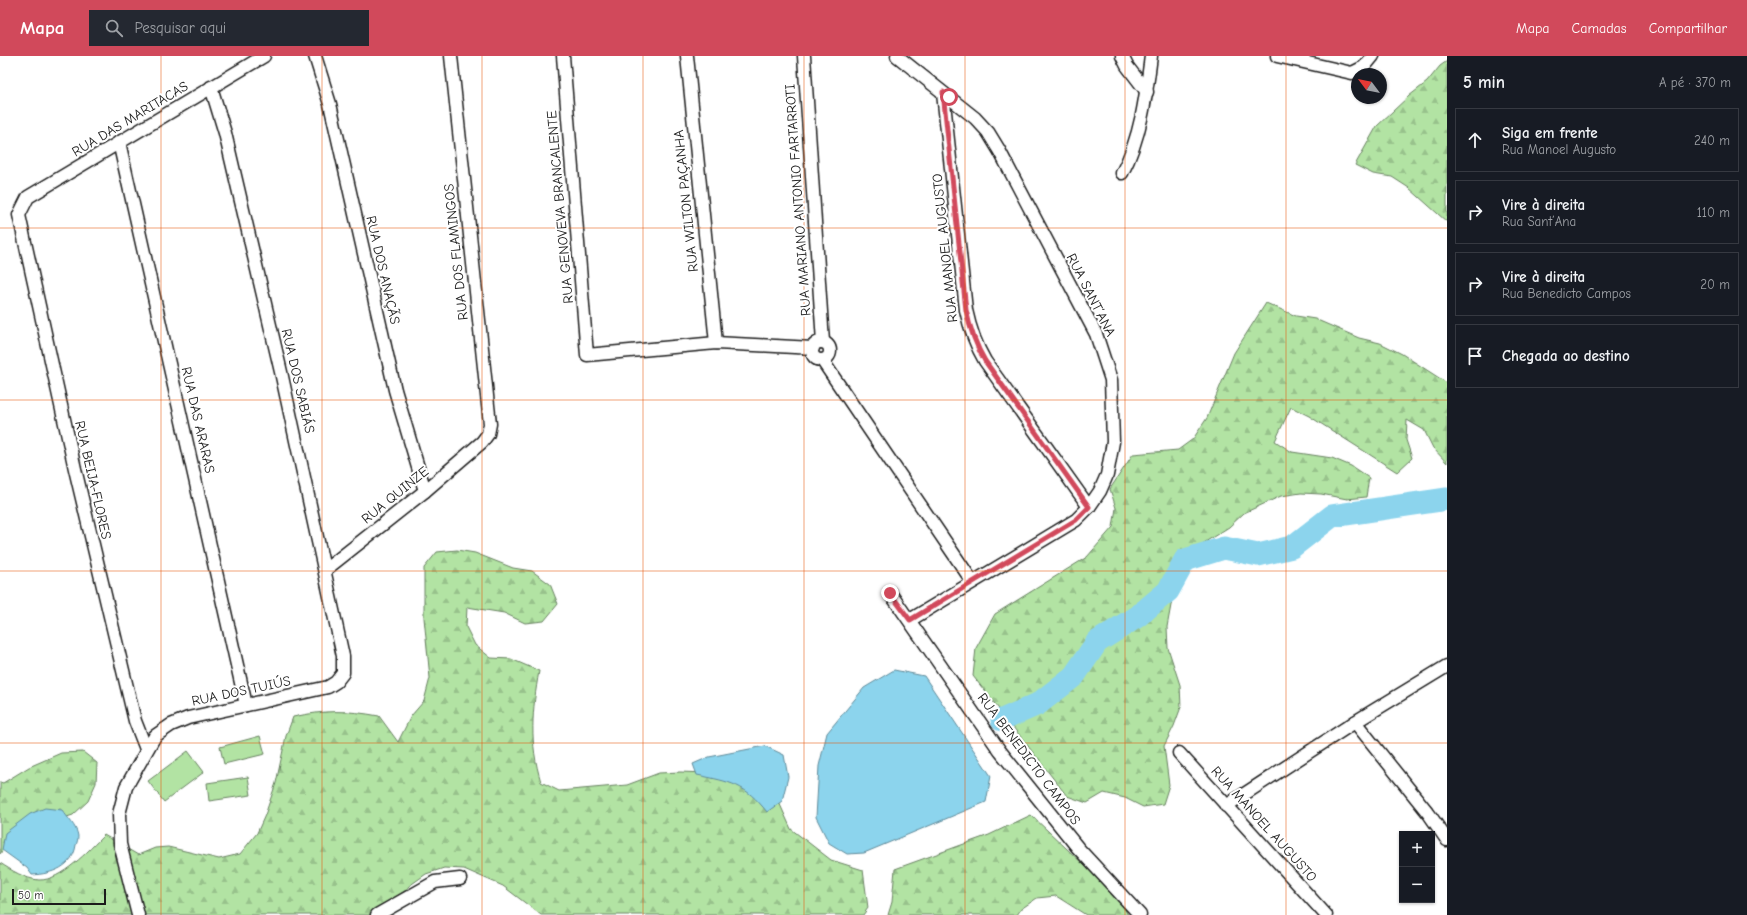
<!DOCTYPE html>
<html lang="pt">
<meta charset="utf-8">
<style>
:root{--surface:#171b24;--page:#242831;--text:#f1f3f6;--muted:#9ea1a6;--line:#363941;--accent:#d1495b}
body{margin:0;font-family:"Comic Neue",sans-serif;background:var(--page);color:var(--text)}
.controls{position:absolute;right:12px;bottom:12px;display:grid;overflow:hidden;border-radius:0px;box-shadow:0 1px 3px #0004}
.controls button{width:36px;height:36px;display:grid;place-items:center;padding:0;border:0;border-bottom:1px solid var(--line);background:var(--surface);color:var(--text);font:20px sans-serif}
.compass{position:absolute;left:1351px;top:12px;width:36px;height:36px;border-radius:50%;background:var(--surface);box-shadow:0 1px 3px #0004;rotate:302deg}
.scale{position:absolute;left:12px;bottom:10px;width:94px;box-sizing:border-box;padding-left:4px;border:2px solid #1c1c1c;border-top:0;font-size:11px;line-height:14px;white-space:nowrap;color:#1c1c1c;-webkit-text-stroke:3px #fff;paint-order:stroke}
.stop{position:absolute;width:12px;height:12px;margin:-9px;border:3px solid #d1495b;border-radius:50%;background:#fff}
.stop.end{background:#d1495b;border-color:#fff;box-shadow:0 1px 4px #0008}
.list{margin:0;padding:0;list-style:none}
h2{display:flex;justify-content:space-between;align-items:center;height:52px;margin:0;padding:0 16px;font-size:17px}
h2 small{font-size:13px;font-weight:400;color:var(--muted)}
.list li{display:grid;grid-template-columns:26px 1fr auto;gap:12px;align-items:center;box-sizing:border-box;height:64px;margin:0 8px 8px;padding:0 8px;border:1px solid var(--line);border-radius:0px}
.list b{display:block;font-size:15px;white-space:nowrap}
.list p{margin:0;font-size:13px;white-space:nowrap;color:var(--muted)}
.list em{font-size:13px;font-style:normal;color:var(--muted)}
.icon{flex:none;width:22px;height:22px;fill:none;stroke:currentColor;stroke-width:2;stroke-linecap:round;stroke-linejoin:round}
.map{position:relative;flex:none;width:1447px;height:859px;overflow:hidden}
header{display:flex;align-items:center;gap:24px;box-sizing:border-box;height:56px;padding:0 20px;background:var(--accent);color:#fff}
header strong{font-size:19px}
nav{display:flex;gap:22px;margin-inline-start:auto;font-size:14px}
.search{width:280px;height:36px;background:var(--page);display:flex;align-items:center;gap:10px;box-sizing:border-box;padding:0 14px;border-radius:0px;color:var(--muted);font-size:15px}
main{display:flex}
aside{flex:1;background:var(--surface)}
.map>svg:first-child{display:block}
.forest{fill:url(#forest-firs);stroke:#678060}
.pitch{fill:#b2e3a3;stroke:#678060}
.water{fill:#8cd4ed;stroke:#5f8a99}
.lines{fill:none;stroke-linecap:round;stroke-linejoin:round}
.river{stroke:#8cd4ed;stroke-width:23}
.street-casing{stroke:#1c1c1c;stroke-width:15}
.street{stroke:#fff;stroke-width:12}
.route{stroke:#d1495b;stroke-width:5}
.grid{fill:none;stroke:#e8590c;stroke-width:1;stroke-opacity:0.55}
.labels{text-anchor:middle;dominant-baseline:central;stroke-width:4;stroke-linejoin:round;paint-order:stroke}
.street-label{font-size:14px;fill:#1c1c1c;stroke:#fff}
</style>
<header>
<strong>Mapa</strong>
<div class="search"><svg class="icon" aria-label="search" viewBox="0 0 24 24"><circle cx="10" cy="10" r="6"/><path d="M15 15l6 6"/></svg>Pesquisar aqui</div>
<nav><a>Mapa</a><a>Camadas</a><a>Compartilhar</a></nav>
</header>
<main>
<div class="map">
<svg width="1447" height="859" viewBox="0 0 1447 859">
<defs>
<pattern id="forest-firs" width="22" height="20" patternUnits="userSpaceOnUse"><rect width="22" height="20" fill="#b2e3a3"/><path d="M5 1l3.5 6h-7zM16 11l3.5 6h-7z" fill="#98c28c"/></pattern>
</defs>
<rect width="100%" height="100%" fill="#fff"/>
<filter id="ink" filterUnits="userSpaceOnUse"><feTurbulence type="fractalNoise" baseFrequency=".025" numOctaves="2"/><feDisplacementMap in="SourceGraphic" scale="8" xChannelSelector="R" yChannelSelector="G"/><feConvolveMatrix kernelMatrix="1 2 1 2 8 2 1 2 1" color-interpolation-filters="sRGB"/></filter>
<g filter="url(#ink)">
<!-- forest -->
<g class="forest">
<path d="M1447,5V166L1409,132L1392,121L1373,118L1355,109L1377,70L1409,40L1427,26L1440,10Z"/>
<path d="M1266,247L1296,260L1315,263L1359,282L1380,287L1402,298L1447,327V407L1433,392L1424,374L1407,364L1406,384L1412,402L1397,416L1309,360L1291,351L1275,385L1292,396L1332,402L1351,410L1369,422L1366,441L1347,443L1321,438L1301,437L1281,440L1244,457L1229,471L1194,493L1180,514L1174,533L1167,571L1168,592L1180,629L1181,651L1174,670L1164,690L1169,729L1163,748L1143,751L1125,742L1104,737L1087,747L1067,740L973,620L976,592L995,558L1087,501L1113,471L1116,452L1110,433L1133,398L1178,394L1193,383L1207,362L1234,297Z"/>
<path d="M457,494L475,497L513,512L532,515L550,528L558,548L544,565L525,567L504,557L467,551L466,571L475,589L491,602L511,603L539,615C532,655 529,686 541,726L559,735L627,729L659,717L680,716L735,718L774,735L791,773L831,804L863,814L868,852L863,859H541L503,830L464,813L444,812L426,818L409,830L406,834L369,859H0V807C11,814 25,823 39,824C61,825 89,794 104,779L138,799L155,792L168,791L219,803L240,798L257,777L265,759L276,727L286,680L293,661C325,654 347,654 379,660L398,686L411,660L424,645L430,622L424,562V512L437,496Z"/>
<path d="M83,696L97,707L96,727L88,745L73,759L24,775L7,788L0,798V726L3,727L29,711L61,697Z"/>
<path d="M1031,759L1118,841L1128,859H1086L1056,840L1037,842L1021,853L1017,859H888L892,846L895,813L989,779Z"/>
</g>
<!-- pitch -->
<g class="pitch">
<path d="M260,680L265,698L224,708L220,691Z"/>
<path d="M188,695L204,716L164,746L148,725Z"/>
<path d="M248,721L251,739L209,745L207,727Z"/>
</g>
<!-- water -->
<g class="water">
<path d="M894,614L924,620L991,720L986,746L864,797L847,798L829,787L816,761L819,710L827,677L864,632Z"/>
<path d="M765,690L784,699L788,721L782,745L767,756C745,728 731,726 697,719L693,708L709,701Z"/>
<path d="M45,752L62,754C67,761 77,771 78,780C78,783 77,787 76,789C73,811 52,818 32,819L27,812L2,794L5,777L30,758Z"/>
</g>
<g class="lines">
<!-- river -->
<path class="river" d="M1002,664L1038,648L1074,620L1097,586L1138,560L1168,535L1185,504L1224,492L1258,499L1292,491L1332,460L1447,443"/>
<!-- street casing -->
<g class="street-casing">
<g id="street">
<path d="M315,0L330,48L395,334L425,435"/>
<path d="M563,0L587,299L716,287L813,292"/>
<path d="M687,0L716,287"/>
<path d="M804,0L823,286"/>
<path d="M897,0L975,62L988,76L999,94L1096,278L1111,324L1113,386L1107,419L1100,435L1089,451L1076,464L910,564"/>
<path d="M1122,0L1127,10L1147,36"/>
<path d="M1277,0L1352,17L1364,11L1373,0"/>
<path d="M943,37L966,254C970,273 975,288 985,305L1089,451"/>
<path d="M119,86L246,649"/>
<path d="M1122,117C1141,81 1146,40 1151,0"/>
<circle cx="821" cy="295" r="9"/>
<path d="M822,304L972,525"/>
<path d="M325,514L425,435L482,386L488,378L490,368L451,0"/>
<path d="M890,537L1000,695L1078,792L1140,859"/>
<path d="M1355,666L1429,758L1447,784"/>
<path d="M146,693L135,665L75,413L19,159L28,141L264,0"/>
<path d="M1179,697L1326,859"/>
<path d="M1226,750L1355,666L1447,610"/>
<path d="M138,859L120,788L119,758L126,731L155,680L171,669L188,662L328,631L336,626L343,617V600L281,316L225,77L211,31"/>
<path d="M377,859L435,826L460,823"/>
</g>
</g>
<!-- street -->
<use href="#street" class="street"/>
</g>
</g>
<g class="lines" filter="url(#ink)">
<!-- route -->
<path class="route" d="M890,537L910,564L1076,464L1089,451L985,305C975,288 970,273 966,254L943,36L949,41"/>
</g>
<!-- grid -->
<path class="grid" d="M161,0V859M322,0V859M482,0V859M643,0V859M804,0V859M965,0V859M1125,0V859M1286,0V859M0,172H1447M0,344H1447M0,515H1447M0,687H1447"/>
<g class="labels">
<!-- street labels -->
<g class="street-label">
<text transform="translate(130 63) rotate(-31)">RUA DAS MARITACAS</text>
<text transform="translate(798 144) rotate(-94)">RUA MARIANO ANTONIO FARTARROTI</text>
<text transform="translate(686 145) rotate(-96)">RUA WILTON PAÇANHA</text>
<text transform="translate(560 151) rotate(-95)">RUA GENOVEVA BRANCALENTE</text>
<text transform="translate(945 192) rotate(-96)">RUA MANOEL AUGUSTO</text>
<text transform="translate(456 196) rotate(-96)">RUA DOS FLAMINGOS</text>
<text transform="translate(383 214) rotate(77)">RUA DOS ANAÇÃS</text>
<text transform="translate(1091 239) rotate(63)">RUA SANT’ANA</text>
<text transform="translate(298 325) rotate(77)">RUA DOS SABIÁS</text>
<text transform="translate(198 364) rotate(77)">RUA DAS ARARAS</text>
<text transform="translate(93 424) rotate(77)">RUA BEIJA-FLORES</text>
<text transform="translate(395 439) rotate(-39)">RUA QUINZE</text>
<text transform="translate(241 635) rotate(-12)">RUA DOS TUIÚS</text>
<text transform="translate(1029 703) rotate(53)">RUA BENEDICTO CAMPOS</text>
<text transform="translate(1264 768) rotate(48)">RUA MANOEL AUGUSTO</text>
</g>
</g>
</svg>
<div class="controls">
<button>+</button>
<button>−</button>
</div>
<svg class="compass" viewBox="-18 -18 36 36"><path d="M0-13l5 13h-10z" fill="#e53935"/><path d="M0 13l5-13h-10z" fill="#9ea1a6"/></svg>
<div class="scale">50 m</div>
<div class="stop" style="left:949px;top:41px"></div>
<div class="stop end" style="left:890px;top:537px"></div>
</div>
<aside>
<h2>5 min<small>A pé · 370 m</small></h2>
<ul class="list">
<li><svg class="icon" aria-label="ahead" viewBox="0 0 24 24"><path d="M12 20V5M6 11l6-6 6 6"/></svg><div><b>Siga em frente</b><p>Rua Manoel Augusto</p></div><em>240 m</em></li>
<li><svg class="icon" aria-label="right" viewBox="0 0 24 24"><path d="M7 20v-9h11M14 6l5 5-5 5"/></svg><div><b>Vire à direita</b><p>Rua Sant’Ana</p></div><em>110 m</em></li>
<li><svg class="icon" aria-label="right" viewBox="0 0 24 24"><path d="M7 20v-9h11M14 6l5 5-5 5"/></svg><div><b>Vire à direita</b><p>Rua Benedicto Campos</p></div><em>20 m</em></li>
<li><svg class="icon" aria-label="arrive" viewBox="0 0 24 24"><path d="M6 21V4h12l-3 4 3 4H6"/></svg><div><b>Chegada ao destino</b></div></li>
</ul>
</aside>
</main>
